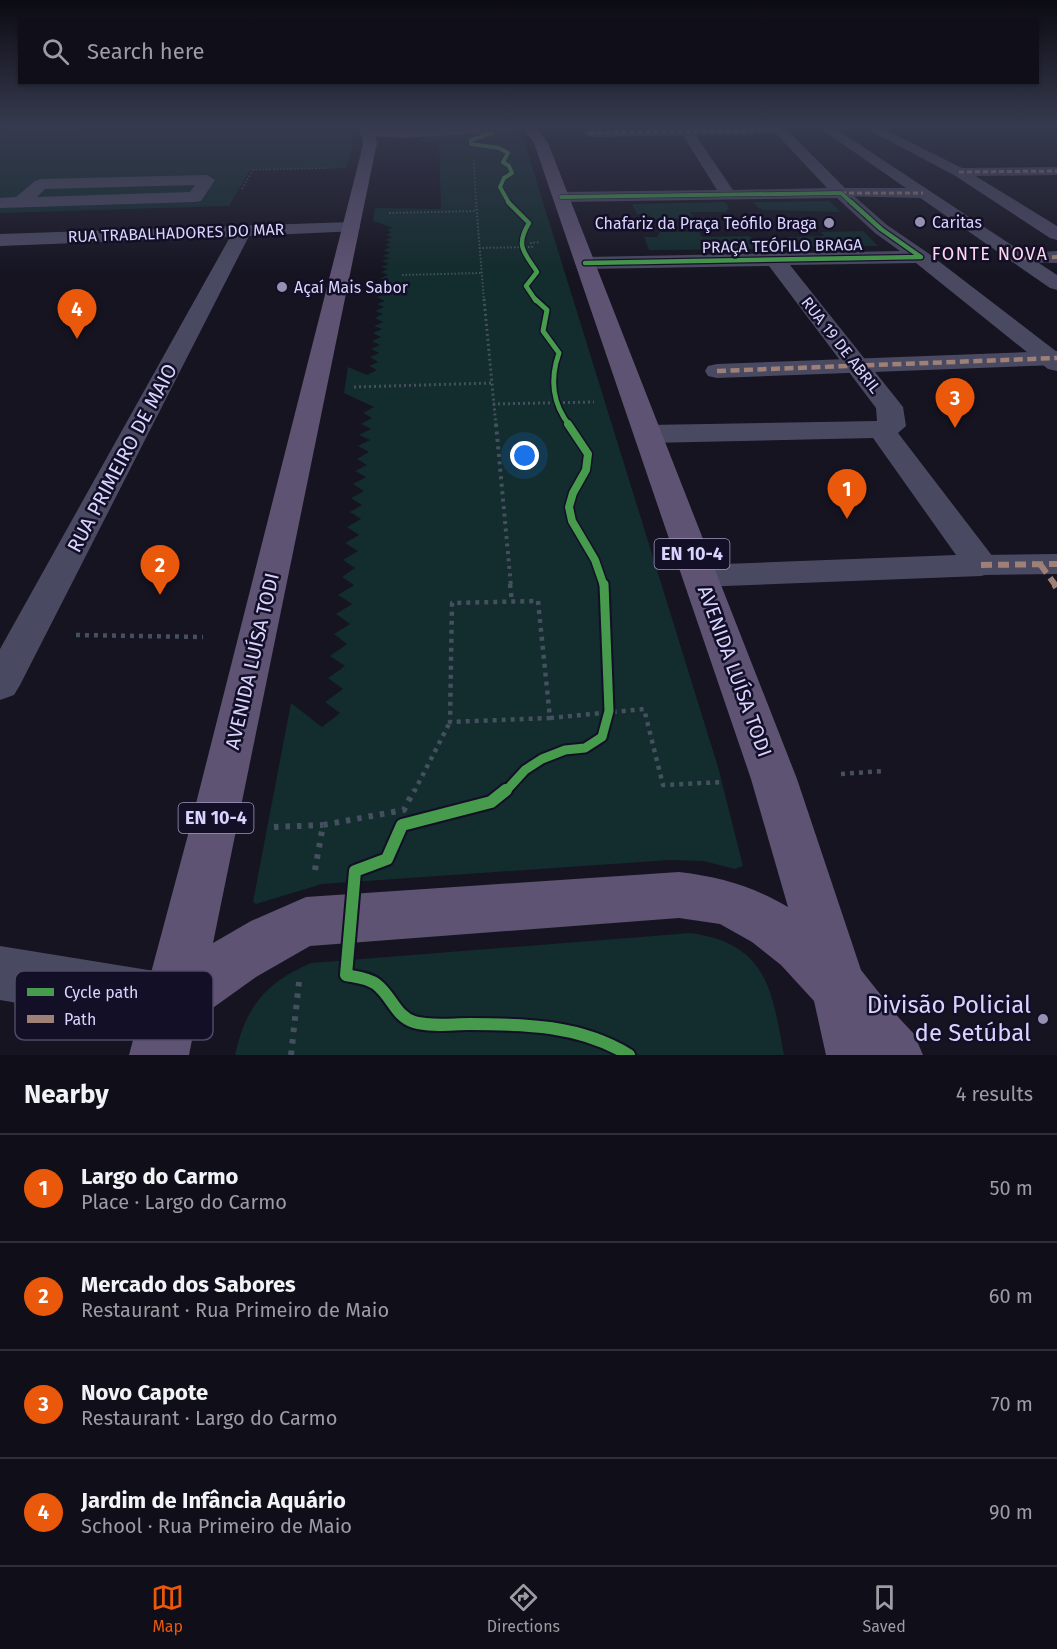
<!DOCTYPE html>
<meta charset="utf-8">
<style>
:root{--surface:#100f19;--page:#1e1d26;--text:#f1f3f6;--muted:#9c9ca2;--line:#302f38;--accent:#ea580c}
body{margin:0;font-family:"Fira Sans",sans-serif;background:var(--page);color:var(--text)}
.you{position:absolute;left:525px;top:456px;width:21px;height:21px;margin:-15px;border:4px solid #fff;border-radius:50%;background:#1a73e8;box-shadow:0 0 0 9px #1a73e833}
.badge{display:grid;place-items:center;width:39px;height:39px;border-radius:50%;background:var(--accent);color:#fff;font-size:20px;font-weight:700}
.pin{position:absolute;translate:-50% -50px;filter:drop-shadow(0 2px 3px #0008)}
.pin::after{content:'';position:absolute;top:32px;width:21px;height:18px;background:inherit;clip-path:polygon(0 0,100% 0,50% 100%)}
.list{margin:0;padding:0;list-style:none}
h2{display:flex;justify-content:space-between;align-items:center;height:78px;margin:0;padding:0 24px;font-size:26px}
h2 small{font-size:20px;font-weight:400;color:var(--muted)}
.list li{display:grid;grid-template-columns:39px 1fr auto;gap:18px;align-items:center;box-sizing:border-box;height:108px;padding:0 24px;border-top:2px solid var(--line)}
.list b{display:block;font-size:22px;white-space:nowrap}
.list p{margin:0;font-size:20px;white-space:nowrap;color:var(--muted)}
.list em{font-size:20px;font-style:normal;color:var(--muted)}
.icon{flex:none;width:33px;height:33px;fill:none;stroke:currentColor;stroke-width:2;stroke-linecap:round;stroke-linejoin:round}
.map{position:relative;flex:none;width:1057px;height:1055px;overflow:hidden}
.search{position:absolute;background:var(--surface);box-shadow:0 2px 4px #0004;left:18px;right:18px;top:18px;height:66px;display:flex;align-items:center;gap:15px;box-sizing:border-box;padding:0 21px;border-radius:0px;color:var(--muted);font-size:22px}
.sheet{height:510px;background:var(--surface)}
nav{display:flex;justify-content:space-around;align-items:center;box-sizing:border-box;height:84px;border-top:2px solid var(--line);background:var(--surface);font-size:16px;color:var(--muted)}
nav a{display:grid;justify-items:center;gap:3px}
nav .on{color:var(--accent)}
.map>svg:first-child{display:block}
.green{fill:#132c2d}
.water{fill:#0d2144}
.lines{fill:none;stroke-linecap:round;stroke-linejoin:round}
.path-far5{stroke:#44505f;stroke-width:1.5;stroke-dasharray:1.5 2;stroke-linecap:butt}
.path-far4{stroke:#44505f;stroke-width:2;stroke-dasharray:1.5 2;stroke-linecap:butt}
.path-far3{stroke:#44505f;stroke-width:3;stroke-dasharray:2 3;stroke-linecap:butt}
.path-far2{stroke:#44505f;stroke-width:4;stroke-dasharray:3 4.5;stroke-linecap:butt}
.path-far1{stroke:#44505f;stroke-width:4.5;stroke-dasharray:4 5;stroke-linecap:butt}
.path{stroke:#44505f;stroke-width:6;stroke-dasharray:4.5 7;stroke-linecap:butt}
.pedestrian{fill:#4a4962;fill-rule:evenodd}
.minor{fill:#4a4962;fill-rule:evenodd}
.primary{fill:#5e5373;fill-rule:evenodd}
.quiet-far4{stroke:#9e8076;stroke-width:3;stroke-dasharray:5 3;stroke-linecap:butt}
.quiet-far3{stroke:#9e8076;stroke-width:4;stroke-dasharray:7 4;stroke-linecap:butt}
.quiet-far2{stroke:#9e8076;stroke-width:4.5;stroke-dasharray:9 4.5;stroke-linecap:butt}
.quiet-far1{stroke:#9e8076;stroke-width:6;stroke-dasharray:11 6;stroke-linecap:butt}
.quiet{stroke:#9e8076;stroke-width:8;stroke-dasharray:15 8;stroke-linecap:butt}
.cycleway-far5-casing{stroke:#130f26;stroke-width:5}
.cycleway-far4-casing{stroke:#130f26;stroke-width:7}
.cycleway-far3-casing{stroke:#130f26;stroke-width:8}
.cycleway-far2-casing{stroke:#130f26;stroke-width:11}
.cycleway-far1-casing{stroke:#130f26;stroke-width:13}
.cycleway-casing{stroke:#130f26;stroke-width:16}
.cycleway-far5{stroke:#469c4c;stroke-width:4}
.cycleway-far4{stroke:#469c4c;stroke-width:4.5}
.cycleway-far3{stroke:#469c4c;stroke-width:5}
.cycleway-far2{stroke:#469c4c;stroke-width:8}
.cycleway-far1{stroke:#469c4c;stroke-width:9}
.cycleway{stroke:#469c4c;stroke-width:12}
.poi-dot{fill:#9591b1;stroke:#130f26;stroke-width:2}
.labels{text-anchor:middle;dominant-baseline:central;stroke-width:5;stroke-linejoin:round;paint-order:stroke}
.far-poi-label{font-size:16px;fill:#d9d4ff;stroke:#130f26;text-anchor:start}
.far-street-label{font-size:16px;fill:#d9d4ff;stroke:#130f26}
.far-neighbourhood-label{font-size:18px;letter-spacing:1.5px;fill:#ffd6f0;stroke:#130f26}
.shield{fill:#130f26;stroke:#9e99be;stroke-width:1.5}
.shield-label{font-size:18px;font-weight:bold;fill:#d9d4ff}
.street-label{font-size:20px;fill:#d9d4ff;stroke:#130f26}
.near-poi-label{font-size:24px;fill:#d9d4ff;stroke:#130f26;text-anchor:end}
.key{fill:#130f26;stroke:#4e4a67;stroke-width:1.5}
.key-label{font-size:16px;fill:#d9d4ff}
</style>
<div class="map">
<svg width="1057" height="1055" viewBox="0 0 1057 1055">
<rect width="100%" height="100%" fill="#161421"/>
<!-- green -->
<g class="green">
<path d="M0,127H349C357,141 351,153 346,168L250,170L229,206L0,213Z"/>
<path d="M517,130L525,144L718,767L743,866L735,869L703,861L670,860L322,884L256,904L253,902L291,703L322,727L340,713L325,702L343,689L328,678L345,666L330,656L347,644L334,634L350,624L336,614L352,604L338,595L354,585L342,577L355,568L343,560L358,551L345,543L359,535L347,527L361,519L350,512L362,505L351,498L364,491L353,484L366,477L355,471L367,465L357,459L369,452L358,446L370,440L359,435L371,429L361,424L372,418L363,413L374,407L344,393L348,367L367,375L377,370L369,366L378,362L370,357L379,353L371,349L380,345L372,341L381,337L373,333L382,329L374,326L383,322L375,318L383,314L375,311L384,307L377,304L385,301L377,297L386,294L378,291L386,287L379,285L387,281L380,278L388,275L381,272L388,269L381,267L389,264L382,261L390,258L383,256L390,253L383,250L391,247L385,245L391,242L385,240L392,237L386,235L392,232L386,230L393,228L373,221L375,208L441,209L439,142H420L423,137Z"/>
<path d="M829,201L841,212L764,210L758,208L753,202Z"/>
<path d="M725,202L730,209L726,210L727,212H690L693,218L654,219L647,214H637L632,204Z"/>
<path d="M863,231L878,246L791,247L785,240H790L788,237L824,236L821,232Z"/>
<path d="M660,232H699L702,237L748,236L755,239L761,249L649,250L644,237H657Z"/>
<path d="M691,933C768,944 772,991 784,1055H235C246,1006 265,983 311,963Z"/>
</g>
<!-- water -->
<path class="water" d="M26,127H95C82,140 33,142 15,135L14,133Z"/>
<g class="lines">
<!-- path-far5 -->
<g class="path-far5">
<path d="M474,160L476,203"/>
<path d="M242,189L253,170L330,168"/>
</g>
<!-- path-far4 -->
<g class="path-far4">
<path d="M476,202L484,301"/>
<path d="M389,213L476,211"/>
<path d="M479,248L532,247L531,243L540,242"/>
<path d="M402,275L481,273"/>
</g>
<!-- path-far3 -->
<g class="path-far3">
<path d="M484,299L496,426"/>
<path d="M354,387L492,383"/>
<path d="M493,404L594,402"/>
</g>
<!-- path-far2 -->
<path class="path-far2" d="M496,424L511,586"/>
<!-- path-far1 -->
<g class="path-far1">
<path d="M510,584L512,602"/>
<path d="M538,601L550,718L450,722L452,603Z"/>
<path d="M76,635L203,637"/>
<path d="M550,718L644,709L663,785L723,782"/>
<path d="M841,774L883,771"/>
<path d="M414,792L450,722"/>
</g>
<!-- path -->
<g class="path">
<path d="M274,827L323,825"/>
<path d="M315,870L323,825L404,810L414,790"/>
<path d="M291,1055L299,982"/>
</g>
<!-- pedestrian -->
<g class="pedestrian">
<path d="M753,127H783L787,130L781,134L589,137L583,133L589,129Z"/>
<path d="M1057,167V175L959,176L952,172L959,168Z"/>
<path d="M841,188H923L931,193L923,198L835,196L833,193L835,190Z"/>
<path d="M1057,251V263L1012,262L1010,258L1012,254Z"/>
<path d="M1057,351V365L717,378L708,376L705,371L708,366L717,364Z"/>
<path d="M1057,554V574L981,575L969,572L964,565L969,558L981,555Z"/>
</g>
<!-- minor -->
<g class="minor">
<path d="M678,127H690L733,190L827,188L770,127H784L847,190L887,225L928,253L1057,352V371L1048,369L916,263L790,265L903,407L906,426L898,433L993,557L998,565L993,573L981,576L700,587L687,584L682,576L687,568L700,565L956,555L873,438L648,443L638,440L634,434L638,428L648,425L877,421L876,408L769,266L585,269L578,267L575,263L578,259L585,257L900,251L875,233L837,198L561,202L553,197L561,192L717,190Z"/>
<path d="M818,127H833L1057,275V290L1050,288Z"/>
<path d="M863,127H880L964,169L1057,226V240L1050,238L954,175Z"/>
<path d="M207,175L215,180L201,201L195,202L0,208V198L16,197L35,181L41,179ZM195,185L190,192L37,197L45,189Z"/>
<path d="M351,222L357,223L360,227L357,231L249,236L20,685L14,695L0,700V649L230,237L0,246V234Z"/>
<path d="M0,946L173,974L193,982L201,1002L193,1022L173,1030L0,1000Z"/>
</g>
<!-- primary -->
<path class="primary" d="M359,127L405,130L459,127H536L548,143L797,779L861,970L899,1018L914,1034L923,1055H826L814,1001L781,965L752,942L720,924L679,918L310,946L256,977L196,1020L189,1055H129L189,831L360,157L363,143ZM523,128L534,143L751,779L788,907C752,886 721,877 679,872L306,897L251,921L213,943L374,157L377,143L375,136L405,138L517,131Z"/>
<!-- quiet-far4 -->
<g class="quiet-far4">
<path d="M589,133L781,130"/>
<path d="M959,172L1057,171"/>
<path d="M841,193H923"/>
</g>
<!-- quiet-far3 -->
<path class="quiet-far3" d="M1019,258L1057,257"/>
<!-- quiet-far2 -->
<path class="quiet-far2" d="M717,371L1057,358"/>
<!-- quiet-far1 -->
<g class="quiet-far1">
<path d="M1040,564L1056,586"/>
<path d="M981,565L1057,564"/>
</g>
<!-- quiet -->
<path class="quiet" d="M1055,584L1057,587"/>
<!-- cycleway-far5 casing -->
<g class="cycleway-far5-casing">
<g id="cycleway-far5">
<path d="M492,133L471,140V144L499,148L508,153L503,162L509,166L512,173L504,178L500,187L509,203"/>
<path d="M561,197L841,193L852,203"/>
</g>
</g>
<!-- cycleway-far4 casing -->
<g class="cycleway-far4-casing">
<g id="cycleway-far4">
<path d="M508,202L529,223C515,246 524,252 537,272L526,286L536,301"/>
<path d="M585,263L921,257L881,229L851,202"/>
</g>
</g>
<!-- cycleway-far3 casing -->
<g class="cycleway-far3-casing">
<path id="cycleway-far3" d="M535,299L547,310L543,331L559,353C550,378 552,404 570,426"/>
</g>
<!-- cycleway-far2 casing -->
<g class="cycleway-far2-casing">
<path id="cycleway-far2" d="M568,424L588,454L586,470L573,493L569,507L572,521L595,560L604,586"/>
</g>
<!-- cycleway-far1 casing -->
<g class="cycleway-far1-casing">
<path id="cycleway-far1" d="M505,792L525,770L542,759L565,750L585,748L602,737L609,711L604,584"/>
</g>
<!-- cycleway casing -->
<g class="cycleway-casing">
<path id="cycleway" d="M506,790L491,802L402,825L387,859L355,871L346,975C356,977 368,978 376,984C392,996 395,1016 414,1022C431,1027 452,1024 469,1024C525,1024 580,1025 629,1055"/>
</g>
<!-- cycleway-far5 -->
<use href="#cycleway-far5" class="cycleway-far5"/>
<!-- cycleway-far4 -->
<use href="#cycleway-far4" class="cycleway-far4"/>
<!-- cycleway-far3 -->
<use href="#cycleway-far3" class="cycleway-far3"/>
<!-- cycleway-far2 -->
<use href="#cycleway-far2" class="cycleway-far2"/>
<!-- cycleway-far1 -->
<use href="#cycleway-far1" class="cycleway-far1"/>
<!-- cycleway -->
<use href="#cycleway" class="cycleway"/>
</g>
<!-- sky -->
<linearGradient id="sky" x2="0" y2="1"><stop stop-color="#0c0b12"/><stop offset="0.46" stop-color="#363a4e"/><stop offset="1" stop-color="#363a4e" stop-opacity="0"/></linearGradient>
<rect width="1057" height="274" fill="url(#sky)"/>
<!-- markers -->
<g class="poi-dot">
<circle cx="920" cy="222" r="6"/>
<circle cx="829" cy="223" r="6"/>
<circle cx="282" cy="287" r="6"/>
<circle cx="1043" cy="1019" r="6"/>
</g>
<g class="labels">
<!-- far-poi labels -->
<g class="far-poi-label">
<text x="932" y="222">Caritas</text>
<text x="817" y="223" text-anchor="end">Chafariz da Praça Teófilo Braga</text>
<text x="294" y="287">Açaí Mais Sabor</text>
</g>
<!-- far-street labels -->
<g class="far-street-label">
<text transform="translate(176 233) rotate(-2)">RUA TRABALHADORES DO MAR</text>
<text transform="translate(782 246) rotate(-1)">PRAÇA TEÓFILO BRAGA</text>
<text transform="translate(841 345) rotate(52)">RUA 19 DE ABRIL</text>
</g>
<!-- far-neighbourhood labels -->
<g class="far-neighbourhood-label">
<text x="990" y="254">FONTE NOVA</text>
</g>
<!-- shield labels -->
<g class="shield">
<rect x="654.5" y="539" width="75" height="30" rx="4.5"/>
<rect x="178.5" y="803" width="75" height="30" rx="4.5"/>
</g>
<g class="shield-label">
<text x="692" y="554">EN 10-4</text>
<text x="216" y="818">EN 10-4</text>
</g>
<!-- street labels -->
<g class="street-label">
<text transform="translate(122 458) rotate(-62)">RUA PRIMEIRO DE MAIO</text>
<text transform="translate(252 661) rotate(-77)">AVENIDA LUÍSA TODI</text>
<text transform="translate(735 671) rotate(70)">AVENIDA LUÍSA TODI</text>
</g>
<!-- near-poi labels -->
<g class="near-poi-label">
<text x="1031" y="1005">Divisão Policial<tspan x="1031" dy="28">de Setúbal</tspan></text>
</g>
</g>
<!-- legend -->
<rect x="15" y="971" width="198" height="69" rx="9" class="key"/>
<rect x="27" y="988" width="27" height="8" fill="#469c4c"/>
<rect x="27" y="1015" width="27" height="8" fill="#9e8076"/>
<g class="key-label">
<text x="64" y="998">Cycle path</text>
<text x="64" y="1025">Path</text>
</g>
</svg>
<div class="you"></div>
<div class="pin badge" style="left:847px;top:519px">1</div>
<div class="pin badge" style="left:160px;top:595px">2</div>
<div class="pin badge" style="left:955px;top:428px">3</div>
<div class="pin badge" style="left:77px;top:339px">4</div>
<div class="search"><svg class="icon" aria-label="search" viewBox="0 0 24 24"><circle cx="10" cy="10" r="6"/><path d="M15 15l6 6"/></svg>Search here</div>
</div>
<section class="sheet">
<h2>Nearby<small>4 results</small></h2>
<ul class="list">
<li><span class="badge">1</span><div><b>Largo do Carmo</b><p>Place · Largo do Carmo</p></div><em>50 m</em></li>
<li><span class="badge">2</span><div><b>Mercado dos Sabores</b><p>Restaurant · Rua Primeiro de Maio</p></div><em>60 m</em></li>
<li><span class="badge">3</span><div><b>Novo Capote</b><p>Restaurant · Largo do Carmo</p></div><em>70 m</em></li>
<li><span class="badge">4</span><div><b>Jardim de Infância Aquário</b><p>School · Rua Primeiro de Maio</p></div><em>90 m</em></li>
</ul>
</section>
<nav>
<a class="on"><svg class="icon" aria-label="map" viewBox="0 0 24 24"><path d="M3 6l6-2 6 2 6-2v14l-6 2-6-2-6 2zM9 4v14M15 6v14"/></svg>Map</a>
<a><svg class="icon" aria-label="directions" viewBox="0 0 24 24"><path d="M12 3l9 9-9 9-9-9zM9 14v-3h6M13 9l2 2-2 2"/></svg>Directions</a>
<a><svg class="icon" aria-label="saved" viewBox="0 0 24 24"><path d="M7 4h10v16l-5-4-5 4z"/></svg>Saved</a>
</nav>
